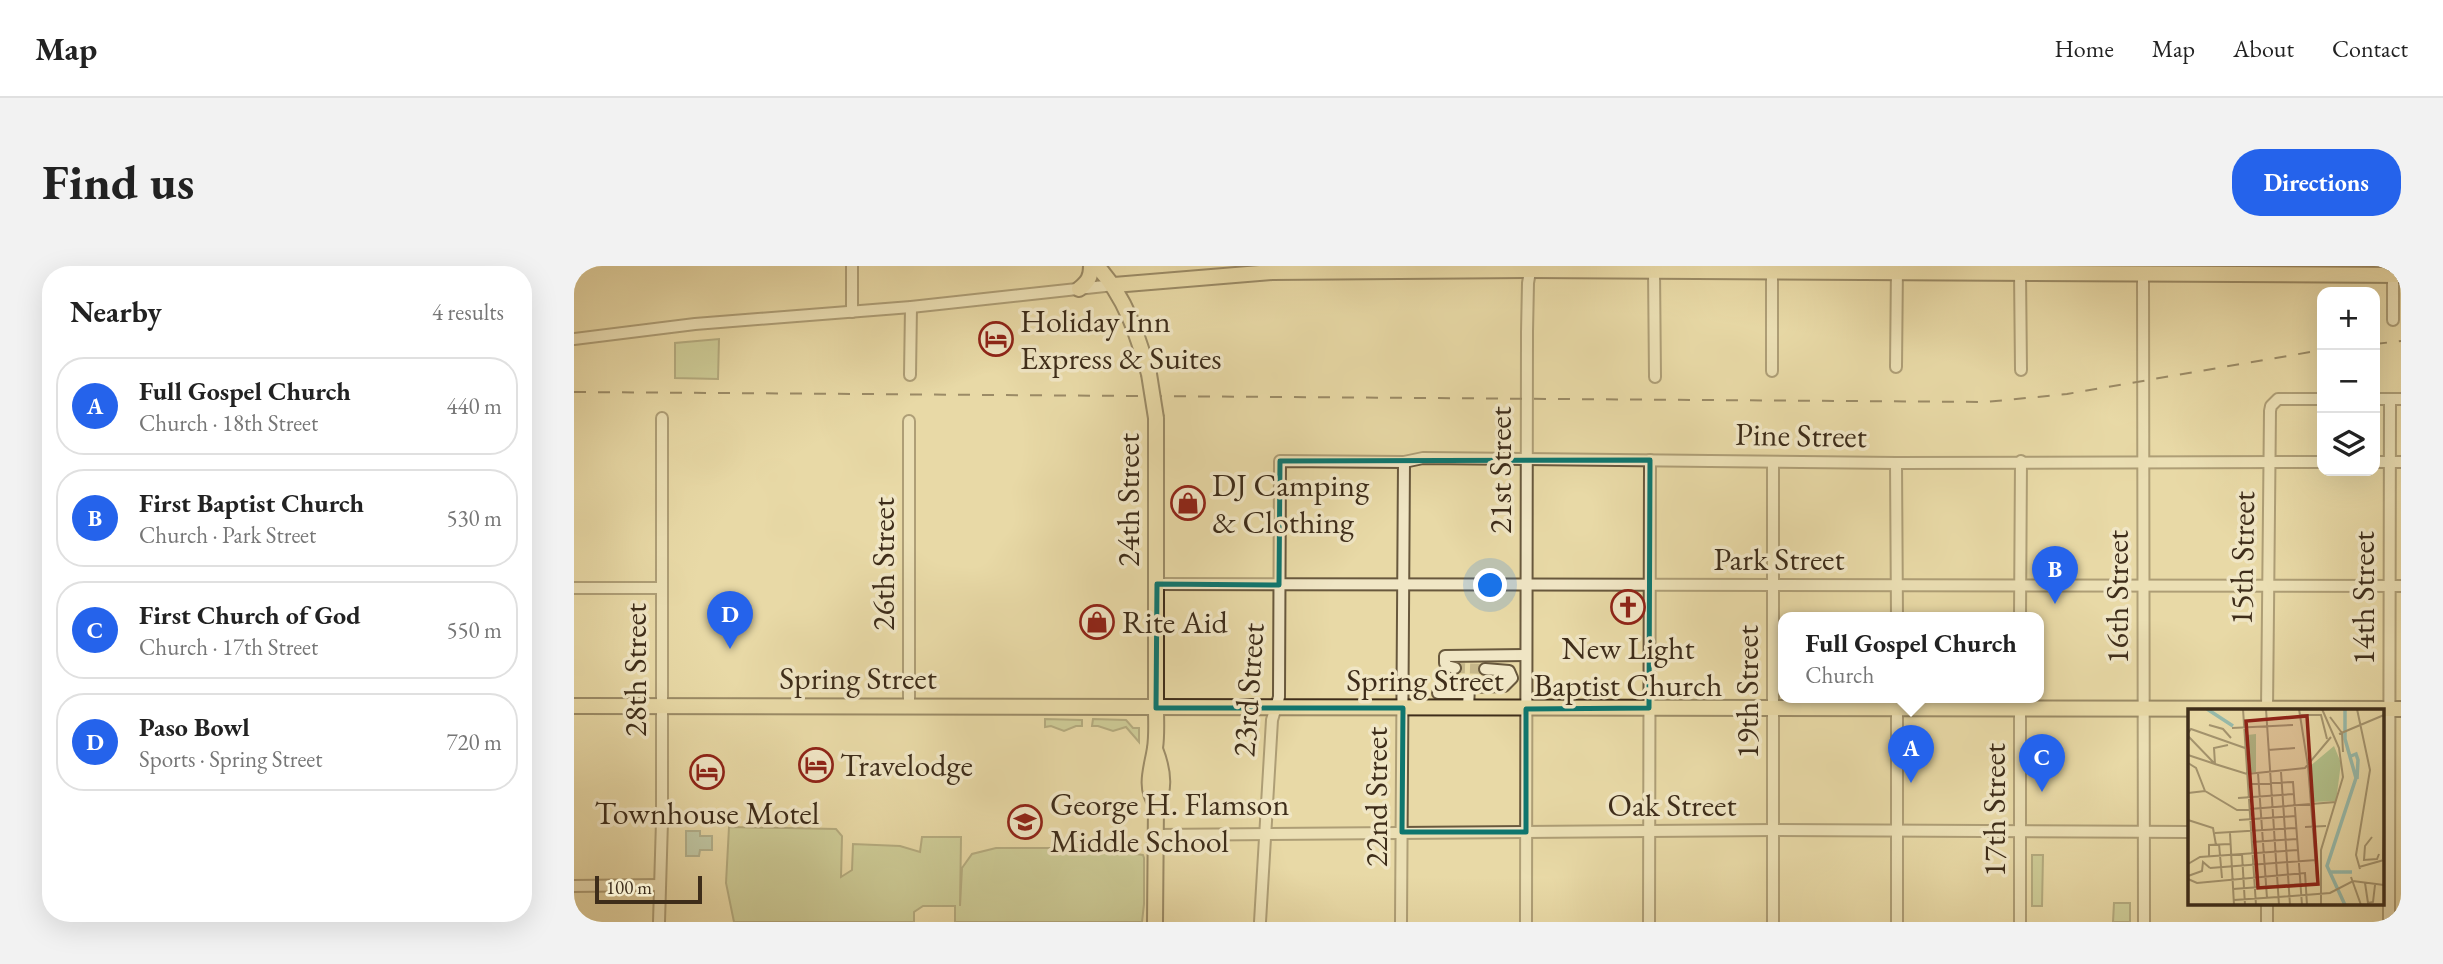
<!DOCTYPE html>
<meta charset="utf-8">
<style>
:root{--surface:#fff;--page:#f2f2f2;--text:#222;--muted:#767676;--line:#e0e0e0;--accent:#2563eb}
body{margin:0;font-family:"EB Garamond",serif;background:var(--page);color:var(--text)}
.controls{position:absolute;right:21px;top:21px;display:grid;overflow:hidden;border-radius:14px;box-shadow:0 7px 28px #0002}
.controls button{width:63px;height:63px;display:grid;place-items:center;padding:0;border:0;border-bottom:2px solid var(--line);background:var(--surface);color:var(--text);font:35px sans-serif}
.scale{position:absolute;left:21px;bottom:18px;width:107px;box-sizing:border-box;padding-left:7px;border:4px solid #3e2d1a;border-top:0;font-size:19px;line-height:24px;white-space:nowrap;color:#3e2d1a;-webkit-text-stroke:5px #f0e6c5;paint-order:stroke}
.you{position:absolute;left:917px;top:320px;width:24px;height:24px;margin:-18px;border:5px solid #fff;border-radius:50%;background:#1a73e8;box-shadow:0 0 0 10px #1a73e833}
.badge{display:grid;place-items:center;width:46px;height:46px;border-radius:50%;background:var(--accent);color:#fff;font-size:23px;font-weight:700}
.pin{position:absolute;translate:-50% -58px;filter:drop-shadow(0 2px 4px #0008)}
.pin::after{content:'';position:absolute;top:37px;width:24px;height:21px;background:inherit;clip-path:polygon(0 0,100% 0,50% 100%)}
.popup{position:absolute;left:1204px;top:346px;width:266px;height:91px;box-sizing:border-box;display:grid;place-content:center;border-radius:14px;background:var(--surface);filter:drop-shadow(0 2px 5px #0005);font-size:23px;white-space:nowrap;color:var(--muted)}
.popup b{font-size:26px;color:var(--text)}
.popup::after{content:'';position:absolute;left:50%;top:100%;margin-left:-14px;border:14px solid transparent;border-top-color:var(--surface)}
.list{margin:0;padding:0;list-style:none}
h2{display:flex;justify-content:space-between;align-items:center;height:91px;margin:0;padding:0 28px;font-size:30px}
h2 small{font-size:23px;font-weight:400;color:var(--muted)}
.list li{display:grid;grid-template-columns:46px 1fr auto;gap:21px;align-items:center;box-sizing:border-box;height:98px;margin:0 14px 14px;padding:0 14px;border:2px solid var(--line);border-radius:28px}
.list b{display:block;font-size:26px;white-space:nowrap}
.list p{margin:0;font-size:23px;white-space:nowrap;color:var(--muted)}
.list em{font-size:23px;font-style:normal;color:var(--muted)}
.icon{flex:none;width:38px;height:38px;fill:none;stroke:currentColor;stroke-width:2;stroke-linecap:round;stroke-linejoin:round}
.map{position:relative;flex:none;width:1827px;height:656px;overflow:hidden;border-radius:28px}
header{display:flex;align-items:center;gap:42px;box-sizing:border-box;height:98px;padding:0 35px;background:var(--surface);border-bottom:2px solid var(--line)}
header strong{font-size:33px}
nav{display:flex;gap:38px;margin-inline-start:auto;font-size:24px}
.intro{display:flex;align-items:center;justify-content:space-between;box-sizing:border-box;height:168px;padding:0 42px}
h1{margin:0;font-size:49px}
.button{padding:18px 32px;border-radius:28px;background:var(--accent);color:#fff;font-size:24px;font-weight:700}
main{display:flex;gap:42px;padding:0 42px}
aside{flex:1;background:var(--surface);border-radius:28px;box-shadow:0 7px 28px #0002}
.map>svg:first-child{display:block}
.green{fill:#b2c08a;stroke:#787652;stroke-width:2}
.water{fill:#97baaa;stroke:#738270;stroke-width:2}
.lines{fill:none;stroke-linecap:round;stroke-linejoin:round}
.minor-tunnel{stroke:#c6b78a;stroke-width:10;stroke-dasharray:10 5;stroke-linecap:butt}
.minor-casing{stroke:#68583d;stroke-width:14}
.major-casing{stroke:#3e2d1a;stroke-width:18}
.highway-casing{stroke:#3e2d1a;stroke-width:19}
.minor{stroke:#f0e6c5;stroke-width:10}
.major{stroke:#e8d9a6;stroke-width:14}
.highway{stroke:#e8d9a6;stroke-width:16}
.rail{stroke:#3e2d1a;stroke-width:2;stroke-dasharray:12 12;stroke-linecap:butt}
.major-bridge-casing{stroke:#3e2d1a;stroke-width:18;stroke-linecap:butt}
.major-bridge{stroke:#e8d9a6;stroke-width:14}
.marked{fill:none;stroke:#0f766e;stroke-width:5;stroke-linejoin:round}
.labels{text-anchor:middle;dominant-baseline:central;stroke-width:7;stroke-linejoin:round;paint-order:stroke}
.poi-label{font-size:32px;fill:#3e2d1a;stroke:#f0e6c5;text-anchor:start}
.street-label{font-size:32px;fill:#3e2d1a;stroke:#f0e6c5}
.inset-river{fill:none;stroke:#97baaa;stroke-width:3.5}
.inset-road{fill:none;stroke:#a4946e;stroke-width:2}
.view{fill:#8f2418;fill-opacity:0.15;stroke:#8f2418;stroke-width:3.5}
.inset-edge{fill:none;stroke:#3e2d1a;stroke-width:3.5}
</style>
<header>
<strong>Map</strong>
<nav><a>Home</a><a>Map</a><a>About</a><a>Contact</a></nav>
</header>
<div class="intro"><h1>Find us</h1><a class="button">Directions</a></div>
<main>
<aside>
<h2>Nearby<small>4 results</small></h2>
<ul class="list">
<li><span class="badge">A</span><div><b>Full Gospel Church</b><p>Church · 18th Street</p></div><em>440 m</em></li>
<li><span class="badge">B</span><div><b>First Baptist Church</b><p>Church · Park Street</p></div><em>530 m</em></li>
<li><span class="badge">C</span><div><b>First Church of God</b><p>Church · 17th Street</p></div><em>550 m</em></li>
<li><span class="badge">D</span><div><b>Paso Bowl</b><p>Sports · Spring Street</p></div><em>720 m</em></li>
</ul>
</aside>
<div class="map">
<svg width="1827" height="656" viewBox="0 0 1827 656">
<rect width="100%" height="100%" fill="#e8d9a6"/>
<filter id="stains"><feTurbulence type="fractalNoise" baseFrequency=".00286" numOctaves="4"/><feColorMatrix values="0 0 0 0 .2 0 0 0 0 .09 0 0 0 0 .02 0 0 0 .5 -.17"/></filter>
<radialGradient id="worn" r=".72"><stop offset=".6" stop-color="#630" stop-opacity="0"/><stop offset="1" stop-color="#630" stop-opacity=".3"/></radialGradient>
<!-- green -->
<g class="green">
<path d="M145,73L144,113L101,112V77Z"/>
<path d="M471,453L508,454V460H502L490,465L477,460L471,461Z"/>
<path d="M519,453L552,454L559,462H565V476L552,461L539,465L524,460H518Z"/>
<path d="M155,561L262,563L268,570L267,611L278,604L279,578L326,580L346,586L348,571H387L386,640L388,602L398,588L422,582H527C538,591 555,585 569,589L570,592V638L568,656H381V640H349L340,646V656H160L152,617Z"/>
<path d="M1458,589H1469L1468,640H1458Z"/>
<path d="M1540,637H1556V656H1539Z"/>
</g>
<!-- water -->
<path class="water" d="M112,565H126V570H138V584H126L125,590H112Z"/>
<g class="lines">
<!-- minor-tunnel -->
<path class="minor-tunnel" d="M881,402L911,403"/>
<!-- minor casing -->
<g class="minor-casing">
<g id="minor">
<path d="M278,0V46"/>
<path d="M1198,0V105"/>
<path d="M1080,5L1081,111"/>
<path d="M1446,6L1447,104"/>
<path d="M1569,7L1570,656"/>
<path d="M1819,9V54"/>
<path d="M0,73L121,58L337,41L540,19"/>
<path d="M1322,101L1323,0"/>
<path d="M336,109L337,41"/>
<path d="M1801,133H1827"/>
<path d="M1801,196H1827"/>
<path d="M1322,197L1323,351"/>
<path d="M583,318L1827,320"/>
<path d="M0,322H87"/>
<path d="M1446,351L1447,195"/>
<path d="M881,402L873,400L871,397V390L952,389"/>
<path d="M864,427H894"/>
<path d="M1323,431V656"/>
<path d="M1446,431V656"/>
<path d="M335,440V155"/>
<path d="M894,442L895,421L930,420L938,412L935,405L911,403"/>
<path d="M1693,444L1696,145L1697,140L1704,133H1748"/>
<path d="M582,569L1199,564L1615,566"/>
<path d="M0,620L86,619"/>
<path d="M85,656L88,555V152"/>
<path d="M686,656L698,454L705,431L706,195L830,196L849,192L1322,197L1748,196"/>
<path d="M827,656L830,196"/>
<path d="M952,656L953,66L954,17L957,0"/>
<path d="M1075,656L1076,194"/>
<path d="M1199,656V196"/>
<path d="M1693,656V637"/>
<path d="M1815,656L1816,133"/>
</g>
</g>
<!-- major casing -->
<g class="major-casing">
<g id="major">
<path d="M523,0C552,32 563,68 575,108"/>
<path d="M540,19L698,6L956,4L1827,9"/>
<path d="M505,23C514,16 517,11 517,0"/>
<path d="M582,152V442C582,455 583,469 581,482C578,502 570,520 582,538"/>
<path d="M0,440L1827,443"/>
<path d="M581,483C588,501 593,522 582,538L581,656"/>
</g>
</g>
<!-- highway casing -->
<g class="highway-casing">
<path id="highway" d="M1444,0L1446,6"/>
</g>
<!-- minor -->
<use href="#minor" class="minor"/>
<!-- major -->
<use href="#major" class="major"/>
<!-- highway -->
<use href="#highway" class="highway"/>
<!-- rail -->
<g class="rail">
<path d="M1801,78L1827,75"/>
<path d="M0,126L1412,136L1493,128L1748,84"/>
</g>
<!-- major-bridge casing -->
<g class="major-bridge-casing">
<path id="major-bridge" d="M575,108L582,152"/>
</g>
<!-- major-bridge -->
<use href="#major-bridge" class="major-bridge"/>
</g>
<!-- marked area -->
<path d="M0 0H1827V656H0ZM1076,194L1075,442L952,443V566H828L829,442H582L583,318L705,319L706,195Z" fill="#e8d9a6" fill-opacity=".55" fill-rule="evenodd"/>
<path class="marked" d="M1076,194L1075,442L952,443V566H828L829,442H582L583,318L705,319L706,195Z"/>
<!-- icons -->
<defs>
<g id="hotel-ring" transform="scale(1.75)"><circle r="9.5" fill="#f0e6c5" stroke="#8f2418" stroke-width="1.5"/><path d="M-6-4.5h1.5V1H6V5H4.5V3h-9V5H-6ZM-4 0a1.8 1.8 0 1 1 3.6 0ZM.5 0V-2.5h3Q6-2.5 6 0Z" fill="#8f2418"/></g>
<g id="shop-ring" transform="scale(1.75)"><circle r="9.5" fill="#f0e6c5" stroke="#8f2418" stroke-width="1.5"/><path d="M-5-2.5h2.3a2.7 3.5 0 0 1 5.4 0H5L5.5 6h-11ZM-1.5-2.5h3a1.5 2.3 0 0 0-3 0Z" fill="#8f2418"/></g>
<g id="church-ring" transform="scale(1.75)"><circle r="9.5" fill="#f0e6c5" stroke="#8f2418" stroke-width="1.5"/><path d="M-1.2-6h2.4v3.5h3.3v2.4h-3.3V6h-2.4V-.1h-3.3v-2.4h3.3Z" fill="#8f2418"/></g>
<g id="school-ring" transform="scale(1.75)"><circle r="9.5" fill="#f0e6c5" stroke="#8f2418" stroke-width="1.5"/><path d="M0-5L7-2L0 1L-7-2ZM-4 1L0 2.5L4 1V4Q0 6-4 4Z" fill="#8f2418"/></g>
</defs>
<g fill-rule="evenodd">
<use href="#hotel-ring" x="422" y="73"/>
<use href="#shop-ring" x="614" y="237"/>
<use href="#church-ring" x="1054" y="341"/>
<use href="#shop-ring" x="523" y="356"/>
<use href="#hotel-ring" x="242" y="499"/>
<use href="#hotel-ring" x="133" y="506"/>
<use href="#school-ring" x="451" y="556"/>
</g>
<g class="labels">
<!-- poi labels -->
<g class="poi-label">
<text x="446" y="55">Holiday Inn<tspan x="446" dy="37">Express &amp; Suites</tspan></text>
<text x="638" y="219">DJ Camping<tspan x="638" dy="37">&amp; Clothing</tspan></text>
<text x="548" y="356">Rite Aid</text>
<text x="1054" y="382" text-anchor="middle">New Light<tspan x="1054" dy="37">Baptist Church</tspan></text>
<text x="266" y="499">Travelodge</text>
<text x="476" y="538">George H. Flamson<tspan x="476" dy="37">Middle School</tspan></text>
<text x="133" y="547" text-anchor="middle">Townhouse Motel</text>
</g>
<!-- street labels -->
<g class="street-label">
<text transform="translate(1227 169) rotate(1)">Pine Street</text>
<text transform="translate(926 204) rotate(-90)">21st Street</text>
<text transform="translate(554 234) rotate(-90)">24th Street</text>
<text transform="translate(1668 292) rotate(-89)">15th Street</text>
<text x="1205" y="293">Park Street</text>
<text transform="translate(309 298) rotate(-90)">26th Street</text>
<text transform="translate(1543 331) rotate(-90)">16th Street</text>
<text transform="translate(1789 332) rotate(-90)">14th Street</text>
<text transform="translate(61 404) rotate(-90)">28th Street</text>
<text x="284" y="412">Spring Street</text>
<text x="851" y="414">Spring Street</text>
<text transform="translate(674 424) rotate(-86)">23rd Street</text>
<text transform="translate(1173 426) rotate(-90)">19th Street</text>
<text transform="translate(802 531) rotate(-90)">22nd Street</text>
<text x="1098" y="539">Oak Street</text>
<text transform="translate(1420 544) rotate(-90)">17th Street</text>
</g>
</g>
<!-- overview -->
<g transform="translate(1614 443)">
<rect width="196" height="196" fill="#e8d9a6"/>
<path d="M68,25V63L60,64L59,26ZM146,37L153,54L148,92L125,93L121,58Z" fill="#b2c08a"/>
<path class="inset-river" d="M19,0L45,17M157,0V30L168,69L139,157L157,196M163,47L168,45L170,51L169,70M141,163H164"/>
<path class="inset-road" d="M55,0L68,196M78,0L91,196M111,0L120,57M169,0L182,61L168,146L172,160M112,6H133L139,30M142,8L154,24L155,43M21,16L35,20L43,29M44,19L105,16M0,24L3,20L57,39M151,25L196,6M0,27L27,55L59,65L117,59L143,28M80,41L107,39M0,46L27,55L26,39L40,36M0,54L8,59L17,82M120,57L129,171M93,63L102,196M70,64L79,189M62,75L105,73L114,196M0,84L17,82L49,101L148,93M50,89L106,85M0,111L25,119L28,136M51,111L108,107M117,118L138,117M27,124L108,119M42,124L46,196M184,128L177,137L176,151L189,150L191,145M64,133L109,130M31,135L34,169M54,145L57,196M21,147V136L42,135M195,150L196,125M0,155L12,148L110,141M171,158L196,151M22,159L128,151M0,167L14,162L15,153L22,159M163,168L173,196M0,170L9,174L117,164L119,196M177,174L180,194L185,193L187,176M45,180L115,175M90,188L142,184L165,172L196,176M46,191L90,188M133,196V141L155,68L151,39L134,0"/>
<path class="view" d="M119,7L130,175L70,179L58,12Z"/>
<rect width="196" height="196" class="inset-edge"/>
</g>
<rect width="100%" height="100%" filter="url(#stains)"/>
<rect width="100%" height="100%" fill="url(#worn)"/>
</svg>
<div class="controls">
<button>+</button>
<button>−</button>
<button><svg class="icon" aria-label="layers" viewBox="0 0 24 24"><path d="M12 4l9 5-9 5-9-5zM3 14l9 5 9-5"/></svg></button>
</div>
<div class="scale">100 m</div>
<div class="you"></div>
<div class="pin badge" style="left:1337px;top:517px">A</div>
<div class="popup"><b>Full Gospel Church</b>Church</div>
<div class="pin badge" style="left:1481px;top:338px">B</div>
<div class="pin badge" style="left:1468px;top:526px">C</div>
<div class="pin badge" style="left:156px;top:383px">D</div>
</div>
</main>
